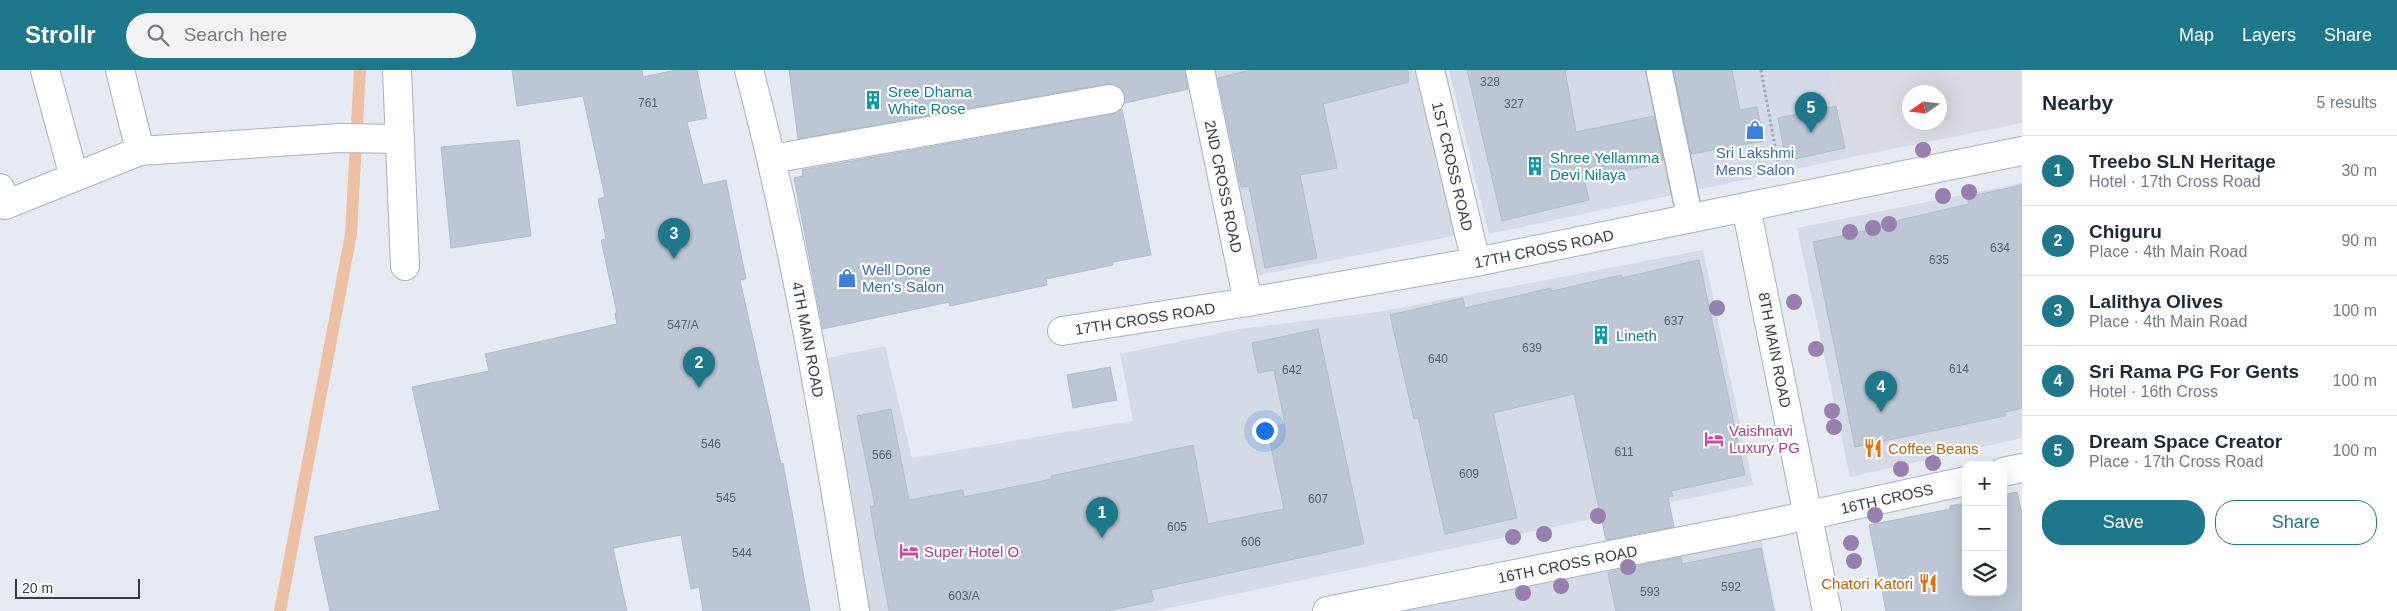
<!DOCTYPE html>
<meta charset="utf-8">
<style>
:root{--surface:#fff;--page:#f2f2f3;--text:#1f2937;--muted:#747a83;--line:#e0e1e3;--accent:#1d788c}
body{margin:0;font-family:Helvetica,sans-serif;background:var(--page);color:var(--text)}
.controls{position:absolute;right:15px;bottom:15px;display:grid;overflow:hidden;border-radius:10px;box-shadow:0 5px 20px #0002}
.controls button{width:45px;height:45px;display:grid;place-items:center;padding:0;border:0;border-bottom:1px solid var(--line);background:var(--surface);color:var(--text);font:25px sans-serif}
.compass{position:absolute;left:1902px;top:15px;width:45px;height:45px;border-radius:50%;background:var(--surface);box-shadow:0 5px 20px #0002;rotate:256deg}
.scale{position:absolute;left:15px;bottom:12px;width:125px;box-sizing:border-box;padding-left:5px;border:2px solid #353c45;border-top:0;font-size:14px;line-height:18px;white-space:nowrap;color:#353c45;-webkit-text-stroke:4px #fff;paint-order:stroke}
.you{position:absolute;left:1264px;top:360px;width:18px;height:18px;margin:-12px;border:4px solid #fff;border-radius:50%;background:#1a73e8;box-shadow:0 0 0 8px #1a73e833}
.badge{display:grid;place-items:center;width:32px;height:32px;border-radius:50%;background:var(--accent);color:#fff;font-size:16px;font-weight:700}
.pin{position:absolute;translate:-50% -41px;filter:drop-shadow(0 1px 2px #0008)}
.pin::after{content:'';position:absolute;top:26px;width:18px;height:15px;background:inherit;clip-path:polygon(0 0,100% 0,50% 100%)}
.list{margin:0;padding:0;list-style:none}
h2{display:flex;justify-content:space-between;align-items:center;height:65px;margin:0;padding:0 20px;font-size:21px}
h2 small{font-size:16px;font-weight:400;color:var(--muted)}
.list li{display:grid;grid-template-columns:32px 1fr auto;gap:15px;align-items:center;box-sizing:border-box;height:70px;padding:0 20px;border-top:1px solid var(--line)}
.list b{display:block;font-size:19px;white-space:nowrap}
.list p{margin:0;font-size:16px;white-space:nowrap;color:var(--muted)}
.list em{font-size:16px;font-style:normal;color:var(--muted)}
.actions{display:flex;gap:10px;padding:15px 20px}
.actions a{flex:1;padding:11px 0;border:1px solid var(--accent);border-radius:20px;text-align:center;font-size:18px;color:var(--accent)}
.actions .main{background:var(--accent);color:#fff}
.icon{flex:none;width:28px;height:28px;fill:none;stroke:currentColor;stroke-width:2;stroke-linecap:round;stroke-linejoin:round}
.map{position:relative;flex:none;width:2022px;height:541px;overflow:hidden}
header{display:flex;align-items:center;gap:30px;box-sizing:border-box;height:70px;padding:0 25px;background:var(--accent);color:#fff}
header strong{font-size:24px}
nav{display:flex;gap:28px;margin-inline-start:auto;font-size:18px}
.search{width:350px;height:45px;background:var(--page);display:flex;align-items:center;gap:12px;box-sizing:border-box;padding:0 18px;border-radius:28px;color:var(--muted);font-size:19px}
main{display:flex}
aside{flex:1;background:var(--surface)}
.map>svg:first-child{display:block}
.residential{fill:#d4dae6}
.industrial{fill:#d8dce2;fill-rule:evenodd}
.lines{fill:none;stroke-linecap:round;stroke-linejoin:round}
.stream{stroke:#eec0a3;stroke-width:12}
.building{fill:#bcc6d4;stroke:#afbcce}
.service-casing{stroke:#a9b1be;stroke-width:28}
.minor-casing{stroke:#a9b1be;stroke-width:30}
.tertiary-casing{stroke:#a9b1be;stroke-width:30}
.path{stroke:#9aa8bf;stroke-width:3;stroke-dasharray:2.5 2.5;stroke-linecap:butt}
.service{stroke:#fff;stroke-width:25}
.minor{stroke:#fff;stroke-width:28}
.tertiary{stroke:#fff;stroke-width:28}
.tree{fill:#9780ae}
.labels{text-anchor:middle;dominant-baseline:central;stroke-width:4.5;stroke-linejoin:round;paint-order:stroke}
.number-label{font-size:12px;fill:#575e69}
.culture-label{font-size:15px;fill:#0d838f;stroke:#fff;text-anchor:start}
.shop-label{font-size:15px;fill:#366cbe;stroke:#fff}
.street-label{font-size:15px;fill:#353c45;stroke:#fff}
.hotel-label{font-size:15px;fill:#b23c85;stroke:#fff;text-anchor:start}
.food-label{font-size:15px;fill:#c56008;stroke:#fff;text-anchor:start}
</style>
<header>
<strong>Strollr</strong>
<div class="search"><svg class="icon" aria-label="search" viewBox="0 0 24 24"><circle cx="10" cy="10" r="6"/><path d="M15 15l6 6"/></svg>Search here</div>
<nav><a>Map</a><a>Layers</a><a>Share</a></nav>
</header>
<main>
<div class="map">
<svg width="2022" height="541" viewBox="0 0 2022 541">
<rect width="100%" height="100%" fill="#e6eaf3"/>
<!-- residential -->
<g class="residential">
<path d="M1206,0H1416L1458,165L1250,207Z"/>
<path d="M1449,0H1830L1847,88L1489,164Z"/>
<path d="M2022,113V368L1850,407L1797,158Z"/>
<path d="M1703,180L1753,415L1155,541H869L828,288L885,276L912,388L1133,351L1120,284L1239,259L1378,242Z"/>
<path d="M1761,468L1776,541H1403Z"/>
</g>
<!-- industrial -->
<path class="industrial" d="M1830,0H2022V53L1847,88ZM1910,22H1940V52H1910Z"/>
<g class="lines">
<!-- stream -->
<path class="stream" d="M280,541L351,164L360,0"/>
</g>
<!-- building -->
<g class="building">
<path d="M512,0H642L643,7L676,0H697L707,48L687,52L703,115L726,110L746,209L740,210L781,394L783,393L810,541H703L699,517L691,519L681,465L613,478L627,541H330L314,467L440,440L412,317L489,301L485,284L617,254L615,243H617L601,170L606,169L598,129L605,127L583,26L517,36Z"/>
<path d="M789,0H1185L1188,19L1125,33V26L1122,19L1115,14H1107L798,69Z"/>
<path d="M1251,0H1408L1409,12L1323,34L1337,98L1300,105L1317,188L1265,198L1249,116L1241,117L1218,8Z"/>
<path d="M1467,0H1565L1576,62L1654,46L1663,90L1647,93L1648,96L1584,108L1589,130L1502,151Z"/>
<path d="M1674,0H1732L1740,40L1757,37L1764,71L1691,84Z"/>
<path d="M1836,36L1845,78L1786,91L1778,48Z"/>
<path d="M1122,39L1151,185L1113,192V195L1046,209L1047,215L950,236L949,232L823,259L794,108L803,106L802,100L1113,44Z"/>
<path d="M519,70L531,166L451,178L441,77Z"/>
<path d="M2022,115V338L2005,342V346L1855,377L1813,172L1896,154L1895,151L1969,134L1967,127Z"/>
<path d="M1699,190L1745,405L1671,421L1673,426L1668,427L1674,457L1606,470L1574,324L1493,343L1517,448L1445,464L1418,348L1414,349L1390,245L1463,228L1465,238L1551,218L1552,221L1621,205L1622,208Z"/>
<path d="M1318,259L1364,474L1151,520L1154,531L1107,541H889L870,437L875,436L857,346L891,339L909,430L963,420L964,427L1052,409L1051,406L1193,375L1208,454L1284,439L1267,358L1285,354L1274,300L1258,303L1252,273Z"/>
<path d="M1110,297L1117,330L1073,338L1067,305Z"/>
<path d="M2017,422L2022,444V541H1886L1869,455L1950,439V436L1966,433V522H2003V425Z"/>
<path d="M1761,478L1774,541H1616L1608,503L1613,501L1681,487L1682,494Z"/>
</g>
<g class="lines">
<!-- service casing -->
<g class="service-casing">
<path id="service" d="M1659,0L1690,148"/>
</g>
<!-- minor casing -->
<g class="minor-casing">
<g id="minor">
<path d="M45,0L74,107"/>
<path d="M120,0L140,81"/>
<path d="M397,0L405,196"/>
<path id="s1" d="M749,0C796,178 826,359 855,541"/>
<path id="s2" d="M1200,0L1248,232"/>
<path id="s3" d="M1430,0L1476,192"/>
<path d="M772,89L1110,29"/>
<path d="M0,118L5,135L140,81L340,68L400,69"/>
<path id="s4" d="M1062,261L1248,232L1476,192L1746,137"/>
<path d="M2003,402L2022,398"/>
<path id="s5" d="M1327,541L1768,454L1966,411"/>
</g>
</g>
<!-- tertiary casing -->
<g class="tertiary-casing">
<path id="tertiary" d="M1827,541L1746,137L2022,81"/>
</g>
<!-- path -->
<path class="path" d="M1761,0L1778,93"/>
<!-- service -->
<use href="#service" class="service"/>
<!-- minor -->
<use href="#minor" class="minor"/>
<!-- tertiary -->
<use href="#tertiary" class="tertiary"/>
</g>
<!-- trees -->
<g class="tree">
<circle cx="1923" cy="80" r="8"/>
<circle cx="1969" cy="122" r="8"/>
<circle cx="1943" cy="126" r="8"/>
<circle cx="1889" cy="154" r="8"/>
<circle cx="1873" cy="158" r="8"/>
<circle cx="1850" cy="162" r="8"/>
<circle cx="1794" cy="232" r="8"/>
<circle cx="1717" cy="238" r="8"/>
<circle cx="1816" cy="279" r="8"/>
<circle cx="1832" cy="341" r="8"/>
<circle cx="1834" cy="357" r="8"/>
<circle cx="1933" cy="393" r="8"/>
<circle cx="1901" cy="399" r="8"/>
<circle cx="1875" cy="445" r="8"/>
<circle cx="1598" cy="446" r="8"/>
<circle cx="1544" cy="464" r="8"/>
<circle cx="1513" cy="467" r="8"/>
<circle cx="1851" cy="473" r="8"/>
<circle cx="1854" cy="491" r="8"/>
<circle cx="1628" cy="497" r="8"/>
<circle cx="1561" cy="516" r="8"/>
<circle cx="1523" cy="523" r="8"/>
</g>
<!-- icons -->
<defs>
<g id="building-bare" transform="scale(1.5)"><path d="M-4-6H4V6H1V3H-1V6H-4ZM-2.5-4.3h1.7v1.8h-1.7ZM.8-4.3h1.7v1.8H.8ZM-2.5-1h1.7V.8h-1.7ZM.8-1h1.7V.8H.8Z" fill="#0f9aa8" stroke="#fff" stroke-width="2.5" paint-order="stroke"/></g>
<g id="shop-bare" transform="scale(1.5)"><path d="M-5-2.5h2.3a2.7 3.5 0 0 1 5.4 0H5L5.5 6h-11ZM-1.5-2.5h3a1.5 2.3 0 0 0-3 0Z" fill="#3f7fe0" stroke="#fff" stroke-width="2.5" paint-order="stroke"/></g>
<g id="hotel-bare" transform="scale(1.5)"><path d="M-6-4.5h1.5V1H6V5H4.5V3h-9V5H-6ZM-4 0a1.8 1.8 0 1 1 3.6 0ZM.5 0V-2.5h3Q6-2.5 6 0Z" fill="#d1479c" stroke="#fff" stroke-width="2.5" paint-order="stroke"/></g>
<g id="restaurant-bare" transform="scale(1.5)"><path d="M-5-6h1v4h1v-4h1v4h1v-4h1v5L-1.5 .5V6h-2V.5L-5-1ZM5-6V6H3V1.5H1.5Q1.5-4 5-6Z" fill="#e8710a" stroke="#fff" stroke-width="2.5" paint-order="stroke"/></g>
</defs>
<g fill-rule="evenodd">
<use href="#building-bare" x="873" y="30"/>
<use href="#shop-bare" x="1755" y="60"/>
<use href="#building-bare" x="1535" y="96"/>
<use href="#shop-bare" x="847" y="208"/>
<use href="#building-bare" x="1601" y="265"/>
<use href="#hotel-bare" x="1714" y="369"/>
<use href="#restaurant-bare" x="1873" y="378"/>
<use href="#hotel-bare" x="909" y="481"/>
<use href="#restaurant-bare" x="1928" y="513"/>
</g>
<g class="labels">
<!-- number labels -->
<g class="number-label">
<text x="1490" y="12">328</text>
<text x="648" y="33">761</text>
<text x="1514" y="34">327</text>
<text x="2000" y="178">634</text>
<text x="1939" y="190">635</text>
<text x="1674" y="251">637</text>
<text x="683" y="255">547/A</text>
<text x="1532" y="278">639</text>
<text x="1438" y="289">640</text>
<text x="1959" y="299">614</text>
<text x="1292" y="300">642</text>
<text x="711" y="374">546</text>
<text x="1624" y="382">611</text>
<text x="882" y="385">566</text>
<text x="1469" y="404">609</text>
<text x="726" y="428">545</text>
<text x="1318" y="429">607</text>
<text x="1177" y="457">605</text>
<text x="1251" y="472">606</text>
<text x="742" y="483">544</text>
<text x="1731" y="517">592</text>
<text x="1650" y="522">593</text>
<text x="964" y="526">603/A</text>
</g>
<!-- culture labels -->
<g class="culture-label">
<text x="888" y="21">Sree Dhama<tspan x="888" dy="17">White Rose</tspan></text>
<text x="1550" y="87">Shree Yellamma<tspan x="1550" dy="17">Devi Nilaya</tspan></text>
<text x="1616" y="265">Lineth</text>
</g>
<!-- shop labels -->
<g class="shop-label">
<text x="1755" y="82">Sri Lakshmi<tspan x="1755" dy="17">Mens Salon</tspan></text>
<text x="862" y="199" text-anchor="start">Well Done<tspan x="862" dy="17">Men's Salon</tspan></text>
</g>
<!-- street labels -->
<g class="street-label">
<text stroke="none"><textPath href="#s3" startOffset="99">1ST CROSS ROAD</textPath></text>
<text stroke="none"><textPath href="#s2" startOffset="119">2ND CROSS ROAD</textPath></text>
<text stroke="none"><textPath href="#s4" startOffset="489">17TH CROSS ROAD</textPath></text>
<text stroke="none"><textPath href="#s4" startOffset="84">17TH CROSS ROAD</textPath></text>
<text stroke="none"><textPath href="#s1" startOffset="276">4TH MAIN ROAD</textPath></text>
<text transform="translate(1775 280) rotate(79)">8TH MAIN ROAD</text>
<text stroke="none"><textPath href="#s5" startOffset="571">16TH CROSS</textPath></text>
<text stroke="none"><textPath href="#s5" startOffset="245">16TH CROSS ROAD</textPath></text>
</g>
<!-- hotel labels -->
<g class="hotel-label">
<text x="1729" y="360">Vaishnavi<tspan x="1729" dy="17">Luxury PG</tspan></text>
<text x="924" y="481">Super Hotel O</text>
</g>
<!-- food labels -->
<g class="food-label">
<text x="1888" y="378">Coffee Beans</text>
<text x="1913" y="513" text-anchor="end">Chatori Katori</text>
</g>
</g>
</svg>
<div class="controls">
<button>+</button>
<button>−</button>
<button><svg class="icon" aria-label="layers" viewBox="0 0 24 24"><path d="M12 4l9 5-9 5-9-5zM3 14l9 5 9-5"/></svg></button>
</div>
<svg class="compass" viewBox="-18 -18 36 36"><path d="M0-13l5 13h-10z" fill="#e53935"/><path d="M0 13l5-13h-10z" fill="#747a83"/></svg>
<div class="scale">20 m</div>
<div class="you"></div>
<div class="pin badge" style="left:1102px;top:468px">1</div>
<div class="pin badge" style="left:699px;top:318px">2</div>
<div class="pin badge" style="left:674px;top:189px">3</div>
<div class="pin badge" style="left:1881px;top:342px">4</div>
<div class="pin badge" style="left:1811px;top:63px">5</div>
</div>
<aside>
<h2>Nearby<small>5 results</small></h2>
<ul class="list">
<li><span class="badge">1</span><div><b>Treebo SLN Heritage</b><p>Hotel · 17th Cross Road</p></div><em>30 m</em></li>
<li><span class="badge">2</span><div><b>Chiguru</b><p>Place · 4th Main Road</p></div><em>90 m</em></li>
<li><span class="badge">3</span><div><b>Lalithya Olives</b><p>Place · 4th Main Road</p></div><em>100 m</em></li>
<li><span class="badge">4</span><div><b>Sri Rama PG For Gents</b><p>Hotel · 16th Cross</p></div><em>100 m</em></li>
<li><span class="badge">5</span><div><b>Dream Space Creator</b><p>Place · 17th Cross Road</p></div><em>100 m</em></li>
</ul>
<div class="actions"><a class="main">Save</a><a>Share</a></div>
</aside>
</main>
